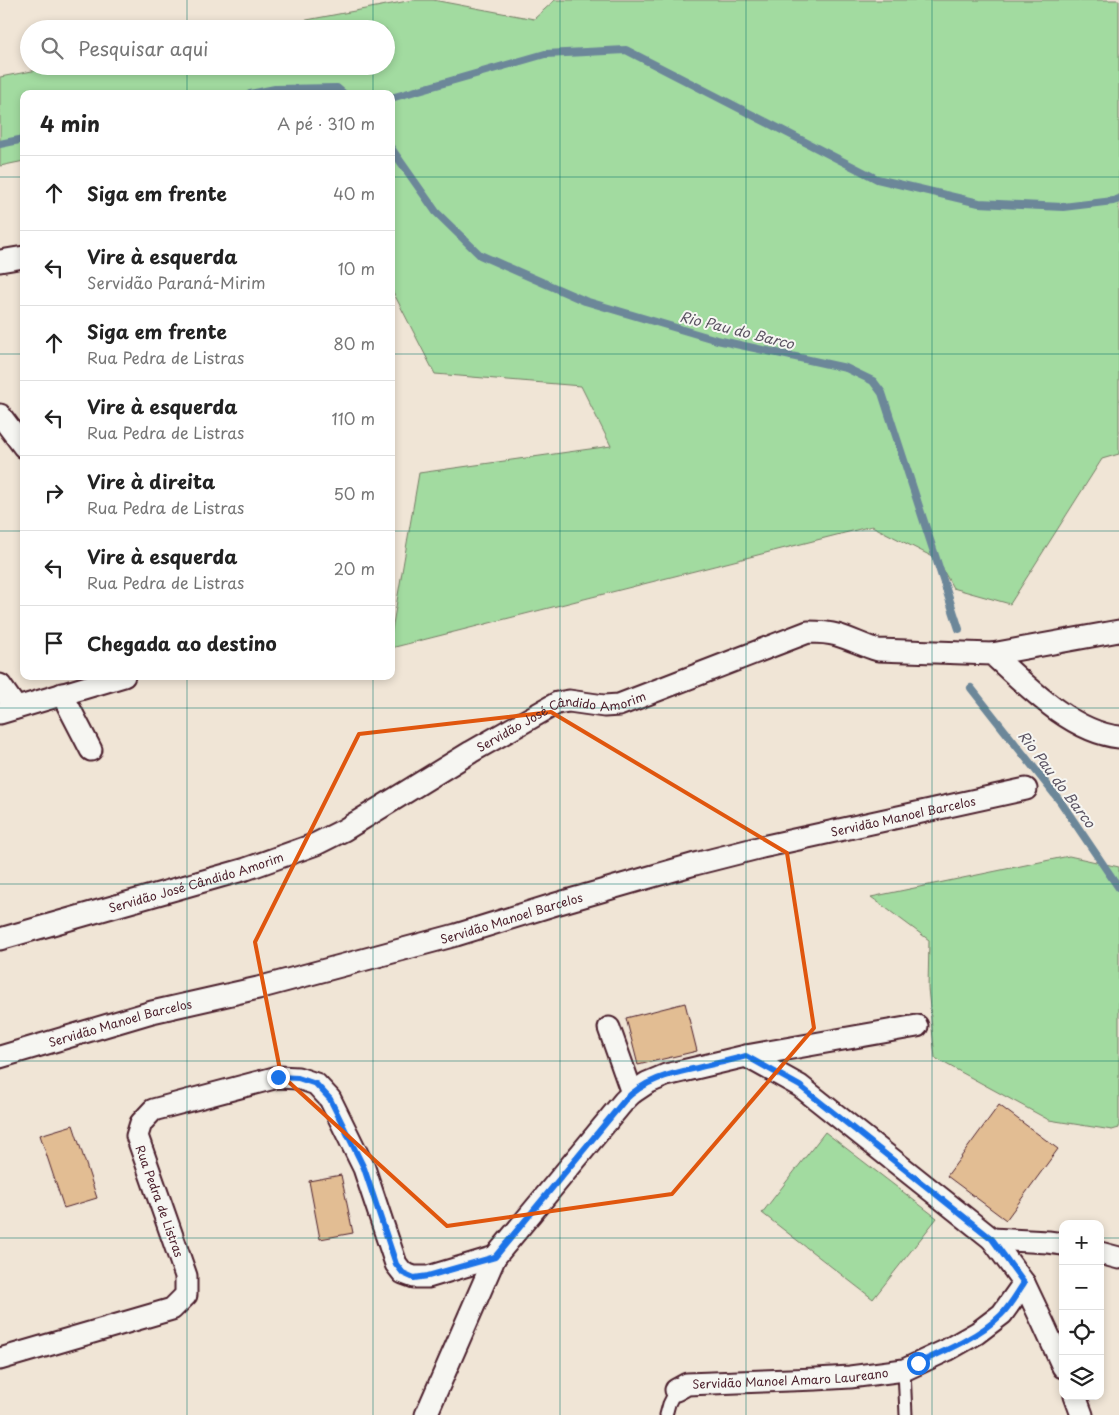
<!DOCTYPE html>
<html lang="pt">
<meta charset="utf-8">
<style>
:root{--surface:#fff;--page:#f2f2f2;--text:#222;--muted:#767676;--line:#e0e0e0}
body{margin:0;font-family:"Playpen Sans",sans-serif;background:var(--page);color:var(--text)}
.controls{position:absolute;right:15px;bottom:15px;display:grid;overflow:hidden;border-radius:10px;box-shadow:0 2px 8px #0003}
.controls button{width:45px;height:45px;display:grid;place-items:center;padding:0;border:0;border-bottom:1px solid var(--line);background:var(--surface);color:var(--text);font:25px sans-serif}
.stop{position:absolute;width:15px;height:15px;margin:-11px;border:4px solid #1a73e8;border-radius:50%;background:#fff}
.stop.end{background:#1a73e8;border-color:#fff;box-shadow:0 1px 5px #0008}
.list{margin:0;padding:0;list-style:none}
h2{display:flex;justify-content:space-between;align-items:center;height:65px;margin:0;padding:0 20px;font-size:21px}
h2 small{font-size:16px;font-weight:400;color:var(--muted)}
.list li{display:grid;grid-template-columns:32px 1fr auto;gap:15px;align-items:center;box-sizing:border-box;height:75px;padding:0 20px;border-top:1px solid var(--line)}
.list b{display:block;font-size:19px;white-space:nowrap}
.list p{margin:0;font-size:16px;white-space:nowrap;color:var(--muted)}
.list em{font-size:16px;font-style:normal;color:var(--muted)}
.icon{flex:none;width:28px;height:28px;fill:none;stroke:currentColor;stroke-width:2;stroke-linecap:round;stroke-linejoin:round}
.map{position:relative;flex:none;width:1119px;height:1415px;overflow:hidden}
.search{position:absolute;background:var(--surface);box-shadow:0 2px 8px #0003;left:20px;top:20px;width:375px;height:55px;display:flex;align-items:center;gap:12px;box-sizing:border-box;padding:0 18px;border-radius:28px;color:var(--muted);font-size:19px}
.panel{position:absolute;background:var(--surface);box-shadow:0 2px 8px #0003;left:20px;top:90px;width:375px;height:590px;border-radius:10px}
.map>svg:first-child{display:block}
.green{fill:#a2dba0;stroke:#767d66}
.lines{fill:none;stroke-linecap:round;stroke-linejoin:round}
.stream{stroke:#6c8799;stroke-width:8}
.building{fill:#e2bd93;stroke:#4a1f2b}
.service-casing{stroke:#4a1f2b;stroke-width:15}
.minor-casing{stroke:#4a1f2b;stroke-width:25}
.service{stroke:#f6f6f2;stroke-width:11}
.minor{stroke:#f6f6f2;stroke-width:21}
.route{stroke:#1a73e8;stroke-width:6}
.marked{fill:none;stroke:#e0560e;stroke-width:4;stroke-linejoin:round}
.grid{fill:none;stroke:#0f766e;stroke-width:1;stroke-opacity:0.55}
.labels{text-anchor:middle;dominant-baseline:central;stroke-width:4;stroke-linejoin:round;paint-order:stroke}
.street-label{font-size:12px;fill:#4a1f2b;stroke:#f6f6f2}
.water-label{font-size:14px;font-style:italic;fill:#5b5362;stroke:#f6f6f2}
</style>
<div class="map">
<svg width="1119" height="1415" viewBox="0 0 1119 1415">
<rect width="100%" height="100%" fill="#f0e5d6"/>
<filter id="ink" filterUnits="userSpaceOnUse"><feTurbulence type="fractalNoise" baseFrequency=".02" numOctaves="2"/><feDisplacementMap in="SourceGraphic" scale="10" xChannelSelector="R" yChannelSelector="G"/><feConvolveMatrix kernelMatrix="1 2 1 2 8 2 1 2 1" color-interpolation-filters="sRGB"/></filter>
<g filter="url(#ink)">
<!-- green -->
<g class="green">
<path d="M413,0H433L534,19L555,0H1119V454L1102,459L1010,604L953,588L937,559L872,526L391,648V636L419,473L611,446L581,386L435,374L391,288V94H24V161L0,166V77L59,66H386V29H259Z"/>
<path d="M1069,856L1119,867V1128L1112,1130L1049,1120L935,1058L928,988L929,940L871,897Z"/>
<path d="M825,1132L937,1218L873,1299L762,1213Z"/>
</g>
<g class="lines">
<!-- stream -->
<g class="stream">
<path d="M250,94L275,89L337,88L344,94"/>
<path d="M391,98L545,54L626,50L877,179L979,203L1063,207L1113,201L1119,199"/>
<path d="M0,144L24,139"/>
<path d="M391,148L436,212L480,255L585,301L717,340L846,368L873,381L882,393L959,629"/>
<path d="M971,688L1060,801L1119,888"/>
</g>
</g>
<!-- building -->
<g class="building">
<path d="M685,1003L697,1051L638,1065L626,1018Z"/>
<path d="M999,1105L1058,1149L1006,1220L947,1176Z"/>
<path d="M73,1125L97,1198L64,1208L40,1135Z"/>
<path d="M341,1175L353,1233L320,1239L309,1181Z"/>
</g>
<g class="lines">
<!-- service casing -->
<g class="service-casing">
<g id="service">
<path d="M904,1370L906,1415"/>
<path d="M666,1415L669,1404L676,1390"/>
</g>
</g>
<!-- minor casing -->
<g class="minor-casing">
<g id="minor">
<path d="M0,261L24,257"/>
<path d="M0,415L24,447"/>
<path d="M992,654L1119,631"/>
<path d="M0,685L16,708"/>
<path d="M62,694L91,750"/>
<path d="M0,713L124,676"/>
<path id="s1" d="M0,939L246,869L316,844L344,830L471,752L557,703L569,701L604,706L619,705L808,632C818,632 827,632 837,635C851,639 864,646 878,650L992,654C1026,685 1071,732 1119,737"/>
<path d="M609,1028L632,1093"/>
<path d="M746,1056L917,1026"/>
<path id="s2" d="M0,1057L152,1012L258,988L456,935L556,904L695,864L762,847L1026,789"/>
<path d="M992,1239L1024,1283L1043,1323L1063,1367"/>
<path d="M1100,1253L1119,1258"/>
<path d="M0,1359L172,1309L186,1295V1276L137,1136L141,1123L153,1110L278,1077L298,1078L316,1084L330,1099L364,1168L396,1264L403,1273L414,1277H428L495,1257L624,1101L632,1093L647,1083L666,1075L746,1056L800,1086L992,1239L1048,1242L1063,1244"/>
<path id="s3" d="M676,1390L687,1384L816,1379L850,1377L904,1370L947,1350L977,1333L1002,1314L1024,1283"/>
<path d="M1075,1396L1082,1415"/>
<path d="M426,1415L495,1257"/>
</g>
</g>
<!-- service -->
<use href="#service" class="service"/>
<!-- minor -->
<use href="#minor" class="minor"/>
</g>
</g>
<g class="lines" filter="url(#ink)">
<!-- route -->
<path class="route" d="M278,1077L298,1078L316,1084L330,1099L364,1168L396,1264L403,1273L414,1278L428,1276L495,1257L624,1101C644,1080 669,1074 697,1068C713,1064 729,1061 746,1056L800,1086L992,1239L1024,1283C1017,1293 1010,1306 1001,1315C980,1336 945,1351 918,1363"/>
</g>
<!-- marked area -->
<path class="marked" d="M551,712L787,853L814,1028L672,1194L447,1226L281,1075L255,942L359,734Z"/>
<!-- grid -->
<path class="grid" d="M187,0V29M373,0V29M560,0V1415M746,0V1415M932,0V1415M187,66V94M373,66V94M0,177H24M391,177H1119M0,354H24M391,354H1119M0,531H24M391,531H1119M187,676V1415M373,676V1415M0,708H1119M0,884H1119M0,1061H1119M0,1238H1063M1100,1238H1119"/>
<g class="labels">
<!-- street labels -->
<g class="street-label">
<text stroke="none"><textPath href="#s1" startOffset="609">Servidão José Cândido Amorim</textPath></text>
<text stroke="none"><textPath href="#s2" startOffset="935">Servidão Manoel Barcelos</textPath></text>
<text stroke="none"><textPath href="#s1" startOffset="204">Servidão José Cândido Amorim</textPath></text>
<text stroke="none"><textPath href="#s2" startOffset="530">Servidão Manoel Barcelos</textPath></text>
<text stroke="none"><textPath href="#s2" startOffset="125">Servidão Manoel Barcelos</textPath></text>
<text transform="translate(160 1201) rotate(70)">Rua Pedra de Listras</text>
<text stroke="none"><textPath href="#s3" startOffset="116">Servidão Manoel Amaro Laureano</textPath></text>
</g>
<!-- water labels -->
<g class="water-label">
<text transform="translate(737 330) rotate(14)">Rio Pau do Barco</text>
<text transform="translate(1057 779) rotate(53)">Rio Pau do Barco</text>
</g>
</g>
</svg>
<div class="controls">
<button>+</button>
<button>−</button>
<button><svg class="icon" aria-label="locate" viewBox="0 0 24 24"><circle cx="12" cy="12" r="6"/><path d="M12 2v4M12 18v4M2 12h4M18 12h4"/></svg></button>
<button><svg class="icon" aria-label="layers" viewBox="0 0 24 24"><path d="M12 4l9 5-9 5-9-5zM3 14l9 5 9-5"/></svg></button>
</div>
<div class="stop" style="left:918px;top:1363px"></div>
<div class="stop end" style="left:278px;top:1077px"></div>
<div class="search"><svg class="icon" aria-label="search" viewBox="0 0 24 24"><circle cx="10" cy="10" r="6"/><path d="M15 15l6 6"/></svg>Pesquisar aqui</div>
<section class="panel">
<h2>4 min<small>A pé · 310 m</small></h2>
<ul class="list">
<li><svg class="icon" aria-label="ahead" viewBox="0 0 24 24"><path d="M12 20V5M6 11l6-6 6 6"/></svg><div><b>Siga em frente</b></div><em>40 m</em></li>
<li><svg class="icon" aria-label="left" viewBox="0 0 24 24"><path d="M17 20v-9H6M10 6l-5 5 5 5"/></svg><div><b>Vire à esquerda</b><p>Servidão Paraná-Mirim</p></div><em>10 m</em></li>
<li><svg class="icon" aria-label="ahead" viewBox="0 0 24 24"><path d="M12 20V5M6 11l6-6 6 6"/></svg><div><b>Siga em frente</b><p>Rua Pedra de Listras</p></div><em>80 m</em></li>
<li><svg class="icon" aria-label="left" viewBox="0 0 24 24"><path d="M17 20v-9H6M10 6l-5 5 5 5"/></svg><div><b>Vire à esquerda</b><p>Rua Pedra de Listras</p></div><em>110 m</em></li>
<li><svg class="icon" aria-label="right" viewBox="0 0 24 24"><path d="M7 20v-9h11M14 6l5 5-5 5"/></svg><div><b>Vire à direita</b><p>Rua Pedra de Listras</p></div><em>50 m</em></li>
<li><svg class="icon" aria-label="left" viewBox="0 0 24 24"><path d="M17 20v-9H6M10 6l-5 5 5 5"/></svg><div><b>Vire à esquerda</b><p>Rua Pedra de Listras</p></div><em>20 m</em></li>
<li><svg class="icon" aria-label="arrive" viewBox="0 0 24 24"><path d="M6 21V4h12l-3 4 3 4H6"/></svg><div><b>Chegada ao destino</b></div></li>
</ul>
</section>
</div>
